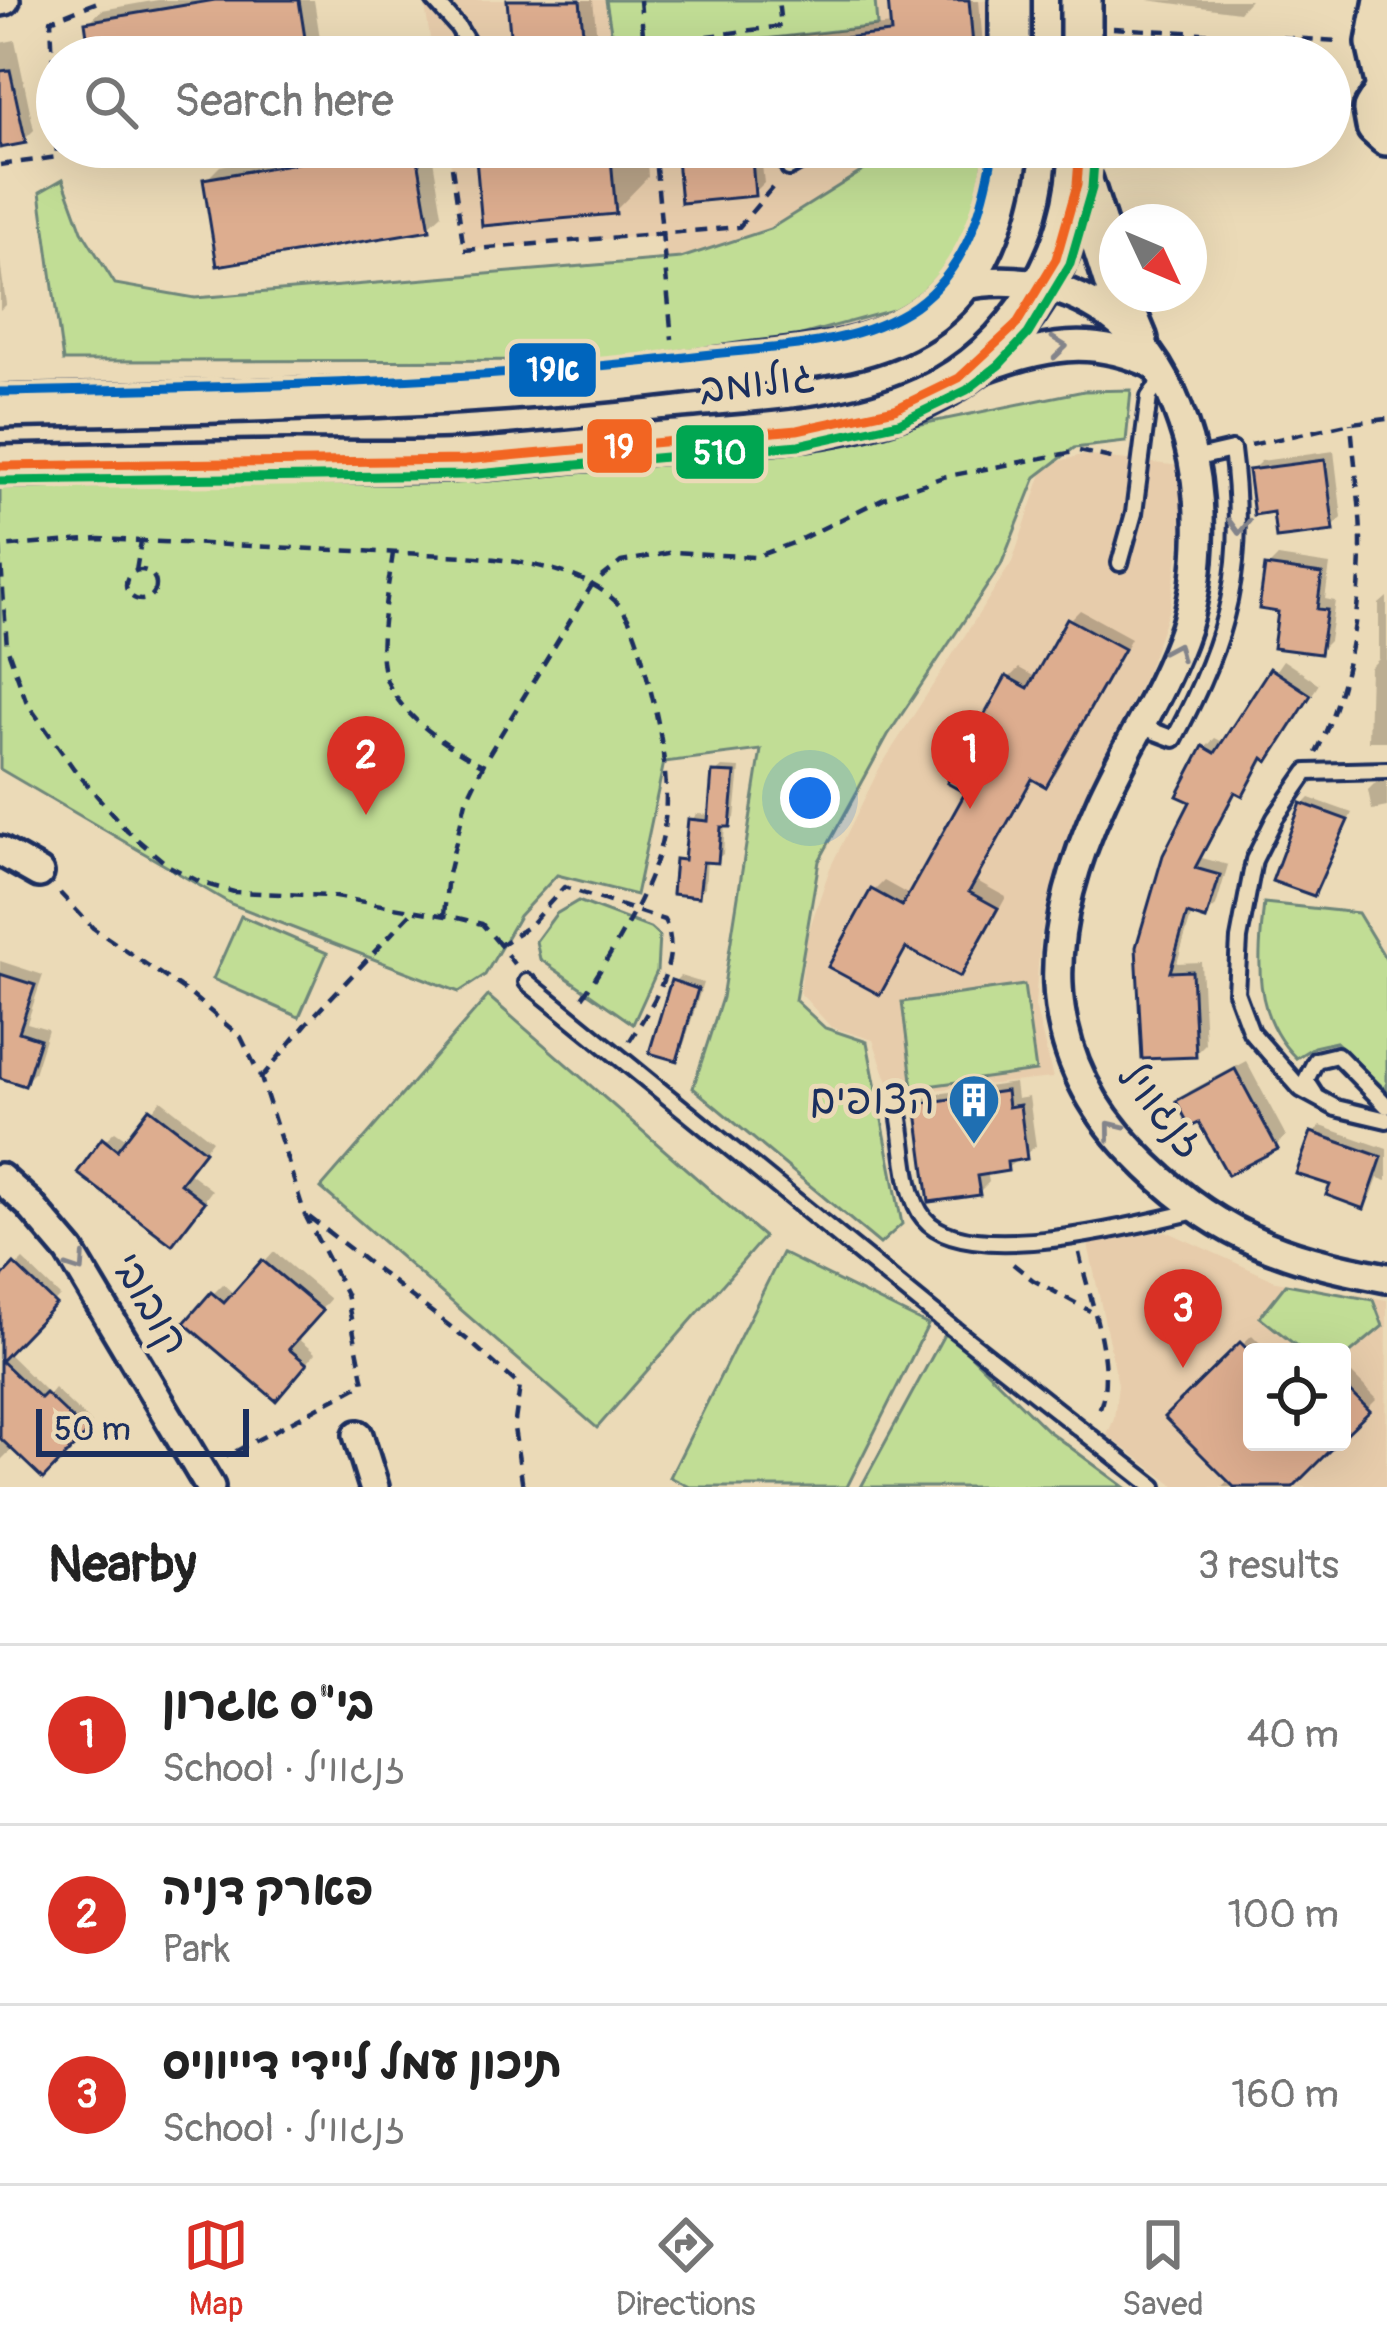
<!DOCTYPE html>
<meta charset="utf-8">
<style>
:root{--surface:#fff;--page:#f6f6f6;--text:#222;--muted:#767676;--line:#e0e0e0;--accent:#d93025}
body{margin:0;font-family:Pangolin,"Playpen Sans Hebrew",sans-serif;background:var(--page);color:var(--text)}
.controls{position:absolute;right:36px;bottom:36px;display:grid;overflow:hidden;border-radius:12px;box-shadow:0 12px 48px #0002}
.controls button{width:108px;height:108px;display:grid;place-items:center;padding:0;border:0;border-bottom:3px solid var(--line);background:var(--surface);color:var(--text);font:60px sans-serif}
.compass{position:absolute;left:1099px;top:204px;width:108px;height:108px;border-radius:50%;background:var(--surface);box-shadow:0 12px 48px #0002;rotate:134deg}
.scale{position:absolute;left:36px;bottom:30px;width:213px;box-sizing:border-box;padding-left:12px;border:6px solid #1b2f5e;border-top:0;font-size:33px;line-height:42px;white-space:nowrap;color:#1b2f5e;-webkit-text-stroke:9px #ebdab7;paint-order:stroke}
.you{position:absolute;left:810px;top:798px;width:42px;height:42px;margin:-30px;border:9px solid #fff;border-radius:50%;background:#1a73e8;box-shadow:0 0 0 18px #1a73e833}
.badge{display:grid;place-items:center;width:78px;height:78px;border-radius:50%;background:var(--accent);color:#fff;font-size:39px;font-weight:700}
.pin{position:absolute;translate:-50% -99px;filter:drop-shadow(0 3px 6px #0008)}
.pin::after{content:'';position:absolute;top:63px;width:42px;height:36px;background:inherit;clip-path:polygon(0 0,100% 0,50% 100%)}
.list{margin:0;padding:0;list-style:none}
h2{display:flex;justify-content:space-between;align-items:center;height:156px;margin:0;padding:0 48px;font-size:51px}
h2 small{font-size:39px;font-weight:400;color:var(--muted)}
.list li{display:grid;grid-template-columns:78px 1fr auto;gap:36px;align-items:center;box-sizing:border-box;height:180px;padding:0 48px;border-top:3px solid var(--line)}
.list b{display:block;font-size:45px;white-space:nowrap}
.list p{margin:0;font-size:39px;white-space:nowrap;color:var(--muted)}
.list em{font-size:39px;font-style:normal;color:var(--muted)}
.icon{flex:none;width:66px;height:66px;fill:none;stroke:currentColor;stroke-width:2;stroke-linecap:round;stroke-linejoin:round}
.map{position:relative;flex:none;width:1387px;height:1487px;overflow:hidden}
.search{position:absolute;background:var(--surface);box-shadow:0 12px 48px #0002;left:36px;right:36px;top:36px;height:132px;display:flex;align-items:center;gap:30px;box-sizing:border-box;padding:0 42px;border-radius:66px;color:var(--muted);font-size:45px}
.sheet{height:696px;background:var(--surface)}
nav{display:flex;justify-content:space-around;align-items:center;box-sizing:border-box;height:168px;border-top:3px solid var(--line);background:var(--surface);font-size:33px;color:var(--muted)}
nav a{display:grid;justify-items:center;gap:6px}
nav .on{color:var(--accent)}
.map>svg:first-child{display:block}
.built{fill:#e7ccab;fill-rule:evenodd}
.green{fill:#c1dd95;stroke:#6e867a;stroke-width:3}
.shadow{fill:#0003}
.building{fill:#ddad8f;stroke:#1b2f5e;stroke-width:3}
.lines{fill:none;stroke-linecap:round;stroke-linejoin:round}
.lane-casing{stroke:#1b2f5e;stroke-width:22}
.street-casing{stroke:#1b2f5e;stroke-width:36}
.secondary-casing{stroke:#1b2f5e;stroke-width:48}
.path{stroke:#1b2f5e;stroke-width:4.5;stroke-dasharray:12 9;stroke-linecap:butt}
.lane{stroke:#ebdab7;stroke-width:14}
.street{stroke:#ebdab7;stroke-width:27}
.secondary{stroke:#ebdab7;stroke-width:39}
.bus-1-casing{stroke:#ebdab7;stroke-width:18}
.bus-2-casing{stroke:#ebdab7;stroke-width:18}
.bus-3-casing{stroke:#ebdab7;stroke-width:18}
.bus-1{stroke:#f26522;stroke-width:9}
.bus-2{stroke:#00a651;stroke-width:9}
.bus-3{stroke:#0065bd;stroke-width:9}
.oneway{stroke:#83848a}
.labels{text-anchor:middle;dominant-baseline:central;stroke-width:10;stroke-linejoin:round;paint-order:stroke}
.street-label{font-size:42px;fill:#1b2f5e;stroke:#ebdab7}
.poi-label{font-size:42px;fill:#1b2f5e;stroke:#ebdab7;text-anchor:end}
.line-badge{stroke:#ebdab7;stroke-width:4.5}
.badge-label{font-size:33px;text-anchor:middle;font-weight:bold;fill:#fff}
</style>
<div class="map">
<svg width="1387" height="1487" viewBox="0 0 1387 1487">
<rect width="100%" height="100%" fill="#ebdab7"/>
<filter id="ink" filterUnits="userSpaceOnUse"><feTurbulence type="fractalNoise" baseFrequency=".00833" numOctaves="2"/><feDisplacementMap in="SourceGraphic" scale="24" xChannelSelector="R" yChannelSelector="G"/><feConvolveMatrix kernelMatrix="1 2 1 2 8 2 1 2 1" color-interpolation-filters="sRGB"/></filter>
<g filter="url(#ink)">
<!-- built -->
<g class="built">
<path d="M424,0H1010V57H433Z"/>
<path d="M448,147H1009L1003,189L665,266L662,235L464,250Z"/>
<path d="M1082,455L1181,466L1185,513L1170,606L1148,669L1099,768L1065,850L1040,938L1035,1006L1053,1078L892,1094L873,1040L831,1027L800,993L806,939L830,868L879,769L1012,562L1045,465Z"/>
<path d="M1166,1231L1276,1281L1387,1300L1386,1487H1176L1107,1435L1114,1419L1118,1384L1088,1244ZM1252,1352H1342V1442H1252Z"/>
</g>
<!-- green -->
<g class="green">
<path d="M606,0H875L877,26L615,56Z"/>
<path d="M936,147H993L967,250L938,280L904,307L765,345L621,360L63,361L40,192L63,179L82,231L115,284L195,298L681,258L770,229L869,167Z"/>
<path d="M1131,390L1126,442L1074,448L1036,477L1001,565L888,735L819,861L795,1000L825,1028L867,1042L902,1224L880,1244L693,1088L722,998L761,750L664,762L636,895L557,875L519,916L485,975L459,992L231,904L0,769V482L589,472L784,452L1084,391Z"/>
<path d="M578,901L650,928L659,936L657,971L633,1024L540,959L536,941L556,914Z"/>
<path d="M1264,903L1358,913L1387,961V1091L1336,1042L1314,1047L1296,1058C1252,1015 1258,960 1264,903Z"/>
<path d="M241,916L327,953L299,1017L213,979Z"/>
<path d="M1024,985L1036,1071L913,1088L902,1002Z"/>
<path d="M488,996L764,1237L597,1428L321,1188Z"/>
<path d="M782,1253L928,1325L847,1487H690L670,1477Z"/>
<path d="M1286,1284L1373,1300L1383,1326L1342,1360V1352H1304L1260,1317Z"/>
<path d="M946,1331L1047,1430L1124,1487H861Z"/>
</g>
<!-- shadow -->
<g class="shadow">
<path d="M158,0H314L323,57H93L88,23L102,10Z"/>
<path d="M510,0H593L597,38L583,52L515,57Z"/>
<path d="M891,0H979L984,57H671L681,46L893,25Z"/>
<path d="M1147,0H1250L1239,12Z"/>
<path d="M15,40L34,130L24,140L0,145V43Z"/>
<path d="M331,147H431L442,214L428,227L206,180L220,166Z"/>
<path d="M478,147H646L648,177L615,211Z"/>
<path d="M679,147H760L764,183L754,193Z"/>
<path d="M0,261L6,304L0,310Z"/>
<path d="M1334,451L1342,518L1332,528L1275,509L1251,471L1261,461Z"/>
<path d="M1278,557L1330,565L1325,599L1335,601L1329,641L1319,651L1282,610L1268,567Z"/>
<path d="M1387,597V741H1368L1370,668L1379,659V604Z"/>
<path d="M1080,610L1131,638L1056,774L1046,784L1034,777L977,881L1006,897L969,964L959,974L909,946L879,992L874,891L884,881L911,896L969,792L1009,678L1019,668L1037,678L1070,620Z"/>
<path d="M1283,660L1319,684L1277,748L1266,757L1252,782L1242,792L1238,790L1202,858L1228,865L1216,906L1205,916L1192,913L1177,963L1201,962L1205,1044L1195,1054L1144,1056L1205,748L1215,738L1225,743Z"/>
<path d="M722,767L740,768L735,818L725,824L723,854L716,860L707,859L705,887L698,894L678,860L688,854L691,820L697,814L711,815L715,773Z"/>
<path d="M1387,778V807L1372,810L1368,790L1378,780Z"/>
<path d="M1310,798L1352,813L1313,893L1304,804Z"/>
<path d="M0,961L43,975L27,1023L48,1029L34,1073L24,1083L0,1075Z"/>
<path d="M680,976L703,983L682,1051L676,1057L674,982Z"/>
<path d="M1246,1061L1286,1136L1276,1146L1200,1119L1180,1101L1190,1091Z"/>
<path d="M1015,1083L1017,1099L1029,1097L1036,1146L1007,1168L987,1171L989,1182L979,1192L919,1105L929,1095Z"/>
<path d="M161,1100L212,1140L188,1172L212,1190L182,1231L105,1140L115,1131L128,1140Z"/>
<path d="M1321,1126L1387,1149V1181L1378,1178L1371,1197L1363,1205L1334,1184L1313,1134Z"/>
<path d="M274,1252L330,1299L297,1338L315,1353L286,1387L213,1294L223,1284L235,1295Z"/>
<path d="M23,1260L60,1296L6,1352L49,1394L54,1388L92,1424L43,1474L14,1447L0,1461V1283Z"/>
<path d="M1252,1335L1269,1352H1252V1442H1334L1289,1487H1221L1230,1479L1168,1417Z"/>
<path d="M1348,1370L1377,1399L1342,1434V1376Z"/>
</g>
<!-- building -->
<g class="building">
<path d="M215,0H299L308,57H90L85,22Z"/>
<path d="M507,0H580L585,55L512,57Z"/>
<path d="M888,0H969L974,57H813V41L891,33Z"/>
<path d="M10,70L26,143L0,148V71Z"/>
<path d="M389,147H416L430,230L217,266L203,179Z"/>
<path d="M475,147H610L616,214L482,226Z"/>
<path d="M676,147H751L755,196L681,203Z"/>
<path d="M1325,460L1334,531L1276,538L1273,512L1254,515L1248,470Z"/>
<path d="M1265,566L1322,574L1317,609L1327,610L1320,654L1273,648L1278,612L1259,609Z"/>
<path d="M1067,618L1124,649L1046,787L1032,779L969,892L998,908L960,977L906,948L880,995L828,967L871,889L902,906L965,793L947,783L1006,676L1028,688Z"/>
<path d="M1270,668L1311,695L1268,762L1263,758L1243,796L1235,792L1195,868L1220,875L1206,920L1187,914L1170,972L1192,971L1196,1057L1142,1059L1136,947L1163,855L1190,802L1177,796L1203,746L1215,753Z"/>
<path d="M712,772L735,773L730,827H721L718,863L703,862L699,897L672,894L675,859L684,860L688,819L708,821Z"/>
<path d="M1301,803L1348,820L1314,896L1272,881Z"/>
<path d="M0,974L35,985L19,1032L40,1039L25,1086L0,1078Z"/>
<path d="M671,980L698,989L677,1061L649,1053Z"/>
<path d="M1235,1069L1278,1149L1228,1175L1199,1123L1190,1127L1176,1101Z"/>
<path d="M1006,1091L1008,1107L1020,1105L1027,1159L1007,1162L1008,1171L977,1176L980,1195L929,1202L916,1104Z"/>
<path d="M149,1108L205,1151L180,1183L205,1202L172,1245L77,1173L102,1138L117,1150Z"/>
<path d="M1311,1132L1382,1157L1364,1209L1326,1195L1330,1185L1296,1174Z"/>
<path d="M262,1260L323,1311L289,1349L307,1364L276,1401L184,1323L211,1292L224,1303Z"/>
<path d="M14,1264L56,1304L1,1361L40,1398L45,1393L87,1433L43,1479L0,1438V1279Z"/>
<path d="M1240,1342L1252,1354V1442H1338L1293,1487H1234L1164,1417Z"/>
<path d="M1342,1383L1370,1411L1342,1438Z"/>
</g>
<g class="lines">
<!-- lane casing -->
<g class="lane-casing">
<g id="lane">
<path d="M434,0L458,27L476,57"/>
<path d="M789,168L825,147"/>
<path d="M1120,563L1134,513L1149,397L1154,390L1168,385"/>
<path d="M1140,726L1174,739C1229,636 1247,566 1232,450L1193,459"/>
<path d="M1387,770L1307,772L1275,818L1254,860L1239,939L1236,992L1251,1032L1301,1089L1336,1108L1387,1120"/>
<path d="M527,982L932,1312L1154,1487"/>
<path d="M1315,1094L1306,1080L1316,1060L1337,1055L1387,1106"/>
<path d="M900,1119C905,1148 905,1195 924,1218C965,1270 1140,1224 1196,1211"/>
</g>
</g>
<!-- street casing -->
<g class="street-casing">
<g id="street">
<path d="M0,1L5,0"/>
<path d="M960,286C1020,273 1081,287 1127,330C1159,360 1176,399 1188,440C1204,497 1203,571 1185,628C1165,688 1128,743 1102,800C1045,925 1031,1046 1133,1152C1210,1233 1278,1258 1387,1278"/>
<path d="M980,369C1044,346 1090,334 1155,365"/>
<path d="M0,851L39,873"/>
<path d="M0,1178L29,1204L70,1252L210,1487"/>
<path d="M358,1435L374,1487"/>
</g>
</g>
<!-- secondary casing -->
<g class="secondary-casing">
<g id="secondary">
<path d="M1081,0V57"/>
<path d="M1385,0L1377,43L1387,87"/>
<path d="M1010,57V0"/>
<path d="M1387,89L1374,110L1377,126L1387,135"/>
<path d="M1082,181L1117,290"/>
<path d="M1118,294L1137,340"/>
<path d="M0,407C243,401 487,400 728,367C793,358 865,357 921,320C980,281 1000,213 1009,147"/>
<path d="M0,466C97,464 195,462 292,461C350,461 408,463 465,460C532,456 599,448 665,442C750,434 846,433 925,397C1020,353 1079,249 1080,147"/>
</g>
</g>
<!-- path -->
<g class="path">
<path d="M640,0L645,57"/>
<path d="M1113,28L1341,41"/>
<path d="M644,45L781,26L778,0"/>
<path d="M654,147L672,339"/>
<path d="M0,165L57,157L51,20L103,0"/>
<path d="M452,167L464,250L739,227L777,182"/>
<path d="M1251,445L1351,423L1387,419"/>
<path d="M393,553C389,585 375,646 385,676C399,716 446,745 482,765"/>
<circle cx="141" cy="585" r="15"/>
<path d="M136,571L141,541"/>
<path d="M1316,753C1347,691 1361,612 1361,544C1361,504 1354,463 1351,423"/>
<path d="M60,893L93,928L191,995L241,1037L261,1078L305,1215L346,1294L364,1383L227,1456"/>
<path d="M444,915L448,874L466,801L487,757L592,585L621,562L673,552L755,557L793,543L886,497L943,477L1079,451L1120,460"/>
<path d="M500,945L482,924L458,918L329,896L234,892L202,883L169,866L127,831L74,769L27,703L7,647L0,547L98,539L466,556C512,560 587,568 620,606C637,627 642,659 649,684C661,730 670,781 664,829C656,882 610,958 579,1002"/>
<path d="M514,964L500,945L529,926L564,887L664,920C685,958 649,1010 629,1042"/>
<path d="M261,1078L308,1022L414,910"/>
<path d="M309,1217L469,1341L520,1386L514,1428L523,1487"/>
<path d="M1079,1253C1089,1298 1120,1376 1096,1416"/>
<path d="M1013,1264L1033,1280L1090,1311"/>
</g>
<!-- lane -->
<use href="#lane" class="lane"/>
<!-- street -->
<use href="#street" class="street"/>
<!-- secondary -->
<use href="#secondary" class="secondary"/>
<!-- bus-1 casing -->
<g class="bus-1-casing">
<path id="bus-1" d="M0,466L465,460L797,430L895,409L959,378L1016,325L1056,259L1077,185L1080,147"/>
</g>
<!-- bus-2 casing -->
<g class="bus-2-casing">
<path id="bus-2" d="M0,481L466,475L799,445L899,423L967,390L999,365L1028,334L1070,264L1092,188L1095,148"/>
</g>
<!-- bus-3 casing -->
<g class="bus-3-casing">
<path id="bus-3" d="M0,392C235,387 470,383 703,355C772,347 856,347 915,306C967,269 984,207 994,147"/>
</g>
<!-- bus-1 -->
<use href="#bus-1" class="bus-1"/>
<!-- bus-2 -->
<use href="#bus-2" class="bus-2"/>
<!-- bus-3 -->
<use href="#bus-3" class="bus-3"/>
</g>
<!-- one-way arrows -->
<defs><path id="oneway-chevron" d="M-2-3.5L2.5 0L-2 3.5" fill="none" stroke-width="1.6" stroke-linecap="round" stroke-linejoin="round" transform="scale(3)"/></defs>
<g class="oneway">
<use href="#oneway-chevron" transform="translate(1059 347) rotate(-6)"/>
<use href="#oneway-chevron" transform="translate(1239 526) rotate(92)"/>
<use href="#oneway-chevron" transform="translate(1175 651) rotate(-66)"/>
<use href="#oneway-chevron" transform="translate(1113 1129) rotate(-129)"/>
<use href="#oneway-chevron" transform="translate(78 1265) rotate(56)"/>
</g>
</g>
<!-- icons -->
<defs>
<g id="building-pin" transform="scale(2.7)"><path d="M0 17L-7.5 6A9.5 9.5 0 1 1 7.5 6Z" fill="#1f6fb2" stroke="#ebdab7"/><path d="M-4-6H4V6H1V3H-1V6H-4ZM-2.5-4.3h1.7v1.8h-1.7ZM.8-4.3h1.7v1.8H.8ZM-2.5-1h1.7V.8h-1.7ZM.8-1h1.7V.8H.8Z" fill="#fff"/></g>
</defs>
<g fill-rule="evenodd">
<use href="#building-pin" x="974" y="1100"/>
</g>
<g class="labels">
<!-- street labels -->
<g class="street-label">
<text transform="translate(757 383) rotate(-7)">גולומב</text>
<text transform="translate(1161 1110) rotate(50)">זנגוויל</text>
<text transform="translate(150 1304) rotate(60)">קובובי</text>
</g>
<!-- poi labels -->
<g class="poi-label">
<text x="935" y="1100">הצופים</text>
</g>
</g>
<g class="line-badge">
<rect x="507" y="341" width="91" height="58" rx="12" fill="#0065bd"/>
<rect x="585" y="417" width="69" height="58" rx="12" fill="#f26522"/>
<rect x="674" y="423" width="92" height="58" rx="12" fill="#00a651"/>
</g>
<g class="badge-label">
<text x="553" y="381">19א</text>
<text x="619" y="458">19</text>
<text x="720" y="464">510</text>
</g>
</svg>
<div class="controls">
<button><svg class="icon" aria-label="locate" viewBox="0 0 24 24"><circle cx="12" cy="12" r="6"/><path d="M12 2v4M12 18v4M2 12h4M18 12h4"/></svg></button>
</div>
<svg class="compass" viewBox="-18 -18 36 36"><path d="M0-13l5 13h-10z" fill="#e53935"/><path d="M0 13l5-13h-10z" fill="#767676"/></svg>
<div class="scale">50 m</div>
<div class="you"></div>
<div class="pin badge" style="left:970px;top:809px">1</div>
<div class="pin badge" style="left:366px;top:815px">2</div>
<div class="pin badge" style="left:1183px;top:1368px">3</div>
<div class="search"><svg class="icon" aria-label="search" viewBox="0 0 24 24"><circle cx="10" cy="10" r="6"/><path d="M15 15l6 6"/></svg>Search here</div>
</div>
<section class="sheet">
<h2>Nearby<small>3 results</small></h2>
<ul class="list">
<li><span class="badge">1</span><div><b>בי&quot;ס אגרון</b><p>School · זנגוויל</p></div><em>40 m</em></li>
<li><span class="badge">2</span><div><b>פארק דניה</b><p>Park</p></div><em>100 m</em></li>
<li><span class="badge">3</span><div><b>תיכון עמל ליידי דייוויס</b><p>School · זנגוויל</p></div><em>160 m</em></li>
</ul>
</section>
<nav>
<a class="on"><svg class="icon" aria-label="map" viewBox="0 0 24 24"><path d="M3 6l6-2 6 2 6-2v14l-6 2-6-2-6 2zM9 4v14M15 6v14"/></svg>Map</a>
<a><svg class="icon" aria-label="directions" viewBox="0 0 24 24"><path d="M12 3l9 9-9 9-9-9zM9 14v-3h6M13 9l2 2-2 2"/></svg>Directions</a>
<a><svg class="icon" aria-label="saved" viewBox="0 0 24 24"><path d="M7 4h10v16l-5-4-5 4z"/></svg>Saved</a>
</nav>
